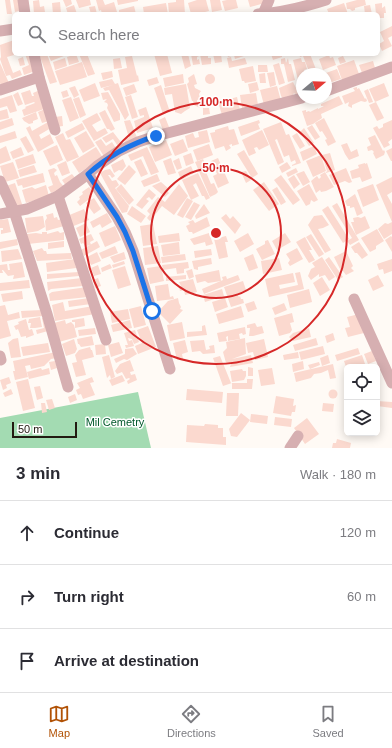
<!DOCTYPE html>
<meta charset="utf-8">
<style>
:root{--surface:#fff;--page:#f7f7f7;--text:#2b2b33;--muted:#7c7c81;--line:#e1e1e2;--accent:#b15206}
body{margin:0;font-family:Helvetica,sans-serif;background:var(--page);color:var(--text)}
.controls{position:absolute;right:12px;bottom:12px;display:grid;overflow:hidden;border-radius:6px;box-shadow:0 2px 10px #0003}
.controls button{width:36px;height:36px;display:grid;place-items:center;padding:0;border:0;border-bottom:1px solid var(--line);background:var(--surface);color:var(--text);font:20px sans-serif}
.compass{position:absolute;left:296px;top:68px;width:36px;height:36px;border-radius:50%;background:var(--surface);box-shadow:0 2px 10px #0003;rotate:71deg}
.scale{position:absolute;left:12px;bottom:10px;width:65px;box-sizing:border-box;padding-left:4px;border:2px solid #221a11;border-top:0;font-size:11px;line-height:14px;white-space:nowrap;color:#221a11;-webkit-text-stroke:3px #fff;paint-order:stroke}
.stop{position:absolute;width:12px;height:12px;margin:-9px;border:3px solid #1a73e8;border-radius:50%;background:#fff}
.stop.end{background:#1a73e8;border-color:#fff;box-shadow:0 1px 4px #0008}
.list{margin:0;padding:0;list-style:none}
h2{display:flex;justify-content:space-between;align-items:center;height:52px;margin:0;padding:0 16px;font-size:17px}
h2 small{font-size:13px;font-weight:400;color:var(--muted)}
.list li{display:grid;grid-template-columns:26px 1fr auto;gap:12px;align-items:center;box-sizing:border-box;height:64px;padding:0 16px;border-top:1px solid var(--line)}
.list b{display:block;font-size:15px;white-space:nowrap}
.list em{font-size:13px;font-style:normal;color:var(--muted)}
.icon{flex:none;width:22px;height:22px;fill:none;stroke:currentColor;stroke-width:2;stroke-linecap:round;stroke-linejoin:round}
.map{position:relative;flex:none;width:392px;height:448px;overflow:hidden}
.search{position:absolute;background:var(--surface);box-shadow:0 2px 10px #0003;left:12px;right:12px;top:12px;height:44px;display:flex;align-items:center;gap:10px;box-sizing:border-box;padding:0 14px;border-radius:6px;color:var(--muted);font-size:15px}
.sheet{height:244px;background:var(--surface)}
nav{display:flex;justify-content:space-around;align-items:center;box-sizing:border-box;height:56px;border-top:1px solid var(--line);background:var(--surface);font-size:11px;color:var(--muted)}
nav a{display:grid;justify-items:center;gap:2px}
nav .on{color:var(--accent)}
.map>svg:first-child{display:block}
.green{fill:#a3dbb2}
.building{fill:#fbd9cf}
.lines{fill:none;stroke-linecap:round;stroke-linejoin:round}
.street{stroke:#d6afb1;stroke-width:11}
.route{stroke:#1a73e8;stroke-width:5}
.ring{fill:none;stroke:#d62828;stroke-width:2}
.labels{text-anchor:middle;dominant-baseline:central;stroke-width:3;stroke-linejoin:round;paint-order:stroke}
.park-label{font-size:11px;fill:#00582b;stroke:#fff}
.centre{fill:#d62828;stroke:#fff;stroke-width:2}
.ring-label{font-size:12px;text-anchor:middle;font-weight:bold;fill:#d62828;stroke:#fff;stroke-width:3;stroke-linejoin:round;paint-order:stroke}
</style>
<div class="map">
<svg width="392" height="448" viewBox="0 0 392 448">
<rect width="100%" height="100%" fill="#fffaf5"/>
<!-- green -->
<path class="green" d="M138,392L151,448H0V418Z"/>
<!-- building -->
<g class="building">
<path d="M5,0H10L12,14H7Z"/>
<path d="M13,0H21L23,10L15,12Z"/>
<path d="M39,0L40,7L44,6L45,12H40V14H34L33,1Z"/>
<path d="M63,0H71L72,4L66,7Z"/>
<path d="M76,0H90L91,5L79,8Z"/>
<path d="M96,0H103L105,5L114,2L117,12L110,14H102L101,10L99,11Z"/>
<path d="M117,0H138V1L118,5Z"/>
<path d="M176,0H184L185,14H169L168,3L176,2Z"/>
<path d="M197,0H206L209,11L197,14H191L188,3Z"/>
<path d="M210,0H220L222,10L212,12Z"/>
<path d="M227,0H236L238,8L225,11L222,1Z"/>
<path d="M248,0H264L265,3L250,7Z"/>
<path d="M357,0H365L366,5L355,8V10L352,11L350,9H347L346,3Z"/>
<path d="M60,2L61,14H53L52,3Z"/>
<path d="M166,3L168,14H144L143,7Z"/>
<path d="M344,3L348,14H329L327,9Z"/>
<path d="M382,3V8L385,6L386,13H384V18H378V14H376L375,4Z"/>
<path d="M74,5L77,14H68L66,8Z"/>
<path d="M370,5L372,14H365L364,6Z"/>
<path d="M95,6L97,14H91L89,7Z"/>
<path d="M134,6L136,14H119V10Z"/>
<path d="M392,26V36L388,38L392,46L382,51L379,44L384,41L380,32Z"/>
<path d="M14,40V55L7,57L13,73L20,70L22,75L12,79L10,75L6,76L0,59L1,57L0,45Z"/>
<path d="M25,54H30L35,71L24,75L22,68L29,65Z"/>
<path d="M39,54H47L57,82L50,84Z"/>
<path d="M48,54H69L51,61Z"/>
<path d="M76,54L79,62L69,65L67,57Z"/>
<path d="M79,54H87L95,74L88,76Z"/>
<path d="M154,54H167L172,73L160,76Z"/>
<path d="M181,54H188L191,66L185,69Z"/>
<path d="M191,54H199V56L197,57V60L199,59L200,64L193,65Z"/>
<path d="M200,54H208V58H211V64L202,65Z"/>
<path d="M213,54H221L222,62L215,63Z"/>
<path d="M227,54H246L247,55L235,59L234,55L228,57Z"/>
<path d="M271,54H282V57L273,60Z"/>
<path d="M299,54H310L317,72L310,74L303,56L300,57Z"/>
<path d="M329,55L330,58L333,57L336,65L323,70L319,59Z"/>
<path d="M132,56L137,76L138,75L139,81L121,85L118,70L127,68L125,57Z"/>
<path d="M343,56L346,62L340,64L338,58Z"/>
<path d="M23,57L25,65L20,66L18,59Z"/>
<path d="M231,57L232,61L245,58L247,64L229,68L227,58Z"/>
<path d="M65,58L67,66L55,70L53,62Z"/>
<path d="M120,58L122,68L114,69L113,59Z"/>
<path d="M285,58L286,63L288,58L289,64H291L295,80L288,82L284,64H281V59Z"/>
<path d="M301,58L302,62H305L307,69L304,70L305,74H302V79L298,80L293,60Z"/>
<path d="M354,60L359,74L342,80L337,66Z"/>
<path d="M373,61L375,68L362,73L359,65Z"/>
<path d="M82,62L87,77L60,85L55,71Z"/>
<path d="M0,63L9,83L1,86L0,83Z"/>
<path d="M279,63L285,83L279,85L273,65Z"/>
<path d="M258,65H267L268,72H258Z"/>
<path d="M253,66L256,81L245,83L244,81H242L239,69Z"/>
<path d="M337,69L341,79L326,84V73Z"/>
<path d="M112,71L113,77L103,80L101,73Z"/>
<path d="M274,72L276,85L270,87L267,73Z"/>
<path d="M265,73L266,83H260L259,74Z"/>
<path d="M183,74L184,83L165,87L163,78Z"/>
<path d="M194,74L197,84L194,85L195,88L201,91L199,94L200,99L197,100V103L201,104L200,108L194,105L193,101H192L187,84L189,82L188,78Z"/>
<circle cx="210" cy="79" r="5"/>
<path d="M157,77L159,83L149,86L147,80Z"/>
<path d="M112,79L115,84L118,83L129,115L125,120L109,90L105,91L103,88L113,85L101,88L99,82Z"/>
<path d="M302,80V97L298,90L299,89L297,81Z"/>
<path d="M257,82L259,90L250,93L248,84Z"/>
<path d="M293,82L298,92V97L294,93L293,95L284,100L281,96L279,88Z"/>
<path d="M95,83L100,96L84,102L79,90Z"/>
<path d="M384,83L389,96L375,102L369,89Z"/>
<path d="M134,84L137,92L126,96L123,88Z"/>
<path d="M186,84L190,108L185,111L181,114L175,112L172,94L165,95L164,88Z"/>
<path d="M161,85L170,112L163,114L154,88Z"/>
<path d="M75,86L79,95L74,98L69,88Z"/>
<path d="M277,86L281,101L264,105L260,90Z"/>
<path d="M357,87V89L359,88L365,99L366,98L367,101L365,102L361,101L352,105V108L348,106L349,102L345,104L342,96L355,91L353,88Z"/>
<path d="M368,89L373,102L369,103L364,91Z"/>
<path d="M30,90L32,96H34L33,93L40,90L47,108L24,116L22,110L26,108L25,107L35,103L34,102L25,105L21,93Z"/>
<path d="M67,90L69,96L63,98L61,92Z"/>
<path d="M18,92L23,104L18,106L13,95Z"/>
<path d="M108,92L120,114V120L114,122L107,108L108,105L107,103L104,102L107,99L103,100L101,93Z"/>
<path d="M256,93L258,105L242,108L240,95Z"/>
<path d="M12,95L17,111L10,113L7,106L0,108V99Z"/>
<path d="M131,95L138,117L132,119L125,97Z"/>
<path d="M339,96L343,104L321,114L322,118L313,124L307,126L302,111L306,110V112L309,111L310,112L318,108V109L324,106H321V104Z"/>
<path d="M71,97L79,118L70,122L62,100Z"/>
<path d="M79,97L86,115L80,118L73,99Z"/>
<path d="M237,97L240,110L222,115L218,102Z"/>
<path d="M376,102L384,118L377,121L369,105Z"/>
<path d="M146,107L153,128L137,133L134,121L144,117V115L140,116L138,110Z"/>
<path d="M203,108H209L210,114L203,115Z"/>
<path d="M7,109L9,118L0,120V111Z"/>
<path d="M45,109L49,121L42,123L38,112Z"/>
<path d="M105,110L115,129L111,131L109,129H107L99,113Z"/>
<path d="M36,112L38,119L33,121V123L29,124L24,121L22,118Z"/>
<path d="M97,113L101,120L92,125L97,132L105,128L108,133L94,141L82,121Z"/>
<path d="M62,116L63,126L56,127L55,117Z"/>
<path d="M165,117L169,127L163,130L159,120Z"/>
<path d="M12,118L14,125L0,130V122Z"/>
<path d="M324,118L336,142L328,146L325,140L327,139L322,131L320,132L315,123Z"/>
<path d="M130,120L138,140L125,144L124,139L129,138L124,121Z"/>
<path d="M259,120L260,123L258,124L260,129L241,136L238,127Z"/>
<path d="M392,120V139L388,142L390,145L384,148L373,128L377,126L379,129L383,127V124Z"/>
<path d="M48,122L51,128L39,135L41,139L50,134L54,143L38,152L26,128L30,126L32,131Z"/>
<path d="M281,122L286,135L289,134L301,163L292,166V165L296,163L295,160L291,162L289,155L284,157L277,139L275,140L284,162L278,165L263,129Z"/>
<path d="M82,123L85,129L68,138L65,132Z"/>
<path d="M312,125L320,137L315,140L307,128Z"/>
<path d="M228,126L229,130L234,129L239,144L232,146V144L229,145L231,148L226,151L224,146L215,149L210,133L215,132V130Z"/>
<path d="M304,128L314,143L309,146L300,132Z"/>
<path d="M207,130L210,142L188,148L185,136L193,133L195,138L199,137L198,132Z"/>
<path d="M262,130L269,145L259,150L257,147L254,148L256,153L249,156L242,140Z"/>
<path d="M15,131L17,138L0,143V136Z"/>
<path d="M86,131L95,146L83,153L74,138Z"/>
<path d="M113,132L124,146L120,149L113,139L106,143L102,138Z"/>
<path d="M63,133L66,140L70,139L79,157L67,162L55,137Z"/>
<path d="M297,133L305,146L300,149L292,136Z"/>
<path d="M375,135L383,151L384,150L385,152L384,155L376,159L373,153L374,152L372,150L368,151L367,147L371,145L368,138Z"/>
<path d="M26,136L34,150L28,153L20,139Z"/>
<path d="M101,139L106,146L112,142L117,150L105,158L95,142Z"/>
<path d="M183,139L188,151L175,156L170,144Z"/>
<path d="M166,140L172,155L155,162L149,147Z"/>
<path d="M347,143L351,152L357,149L359,156L349,160L345,154L341,145Z"/>
<path d="M209,144L213,155L197,161L193,150Z"/>
<path d="M57,145L63,160L50,166L43,151Z"/>
<path d="M6,146L11,160L0,164V149Z"/>
<path d="M314,146L317,154L303,161L300,152Z"/>
<path d="M21,147L24,155L13,159L10,152Z"/>
<path d="M96,147L103,158L79,173L72,162Z"/>
<path d="M147,147L159,172L151,175L143,156L131,161L128,155Z"/>
<path d="M392,148V161H391L386,151Z"/>
<path d="M244,150L258,174L252,178L237,154Z"/>
<path d="M191,153L194,163L186,166L183,156Z"/>
<path d="M330,153L335,170L326,173V172L329,170L327,171L322,155Z"/>
<path d="M33,154L36,163L18,169L15,160Z"/>
<path d="M321,155L326,171L313,177L306,161Z"/>
<path d="M171,158L176,173L168,175L163,161Z"/>
<path d="M179,158L182,168L177,170L173,161Z"/>
<path d="M218,158L229,183L218,188L213,176L217,174L211,161Z"/>
<path d="M123,159L126,166L122,171L119,170L114,173L111,165Z"/>
<path d="M141,159L148,174L141,177L134,162Z"/>
<path d="M203,159L208,171L206,172L211,184L214,183L218,192L216,194L210,197L195,162Z"/>
<path d="M66,161L70,173L62,176L57,165Z"/>
<path d="M13,162L19,178L5,182L0,166Z"/>
<path d="M287,162L291,168L282,173L279,167Z"/>
<path d="M365,163V164L367,163L372,178L362,182L360,177L352,179L350,171L359,168L358,165Z"/>
<path d="M34,165L37,172L20,177L18,170Z"/>
<path d="M129,165L136,172L125,185L117,179Z"/>
<path d="M191,166L194,173L181,180L178,172Z"/>
<path d="M54,168L57,170L54,173L55,176L57,175L60,182L65,188L51,193L48,187L53,185L48,170Z"/>
<path d="M296,168L298,172L288,177L286,173Z"/>
<path d="M346,168L352,182L349,183L345,181L334,185L329,175Z"/>
<path d="M110,169L115,176L112,178L110,175H108L112,181L116,180L119,185L115,188L129,206L127,212L122,213L100,173L105,170Z"/>
<path d="M246,171L251,180L246,183L241,172Z"/>
<path d="M304,171L310,182L303,186L296,174Z"/>
<path d="M325,172L334,187L326,191L321,192L320,190L316,193L311,181L317,176L319,179L321,177L320,175Z"/>
<path d="M43,173L45,182L23,188L22,185L18,186L16,180Z"/>
<path d="M198,173L210,198L206,200L204,196H202L196,183L193,185L199,196L191,200L182,180Z"/>
<path d="M72,174L76,179L66,186L62,180Z"/>
<path d="M157,174L160,181L144,187L141,181Z"/>
<path d="M281,175L300,200L293,205L274,180Z"/>
<path d="M294,175L300,184L294,189L288,179Z"/>
<path d="M392,177V192L387,195L392,204V222L376,185Z"/>
<path d="M161,182L169,189L167,191L169,193L165,197L152,186Z"/>
<path d="M264,182L279,204L269,211L253,190Z"/>
<path d="M15,183L23,207L14,210L6,186Z"/>
<path d="M121,184L134,200L129,205L116,189Z"/>
<path d="M179,184L188,196L174,215L162,206L150,221L147,218L150,214L147,211L158,197L165,202Z"/>
<path d="M309,184L318,200L314,202L311,200L310,204L306,206L297,191Z"/>
<path d="M373,184L379,200L363,207L357,190Z"/>
<path d="M46,185L49,196L26,203L22,190L32,187L35,189Z"/>
<path d="M89,187L93,192L90,193L92,197L80,206L77,202L80,199L79,197L83,194L82,192Z"/>
<path d="M277,187L286,202L281,205L272,190Z"/>
<path d="M149,189L156,195L152,200L149,197L146,199L149,201L142,209L136,205Z"/>
<path d="M355,194L363,213L357,216L354,207L350,208V206H347L345,201Z"/>
<path d="M94,198L101,209L94,214L86,203Z"/>
<path d="M187,198L193,201L183,218L177,215Z"/>
<path d="M194,202L200,205L191,220L185,217Z"/>
<path d="M337,203L359,240L350,245L347,241L352,238L332,206Z"/>
<path d="M204,204L210,213L196,219L195,216Z"/>
<path d="M132,206L146,216L141,223L127,214Z"/>
<path d="M328,206L349,239L343,243L322,210Z"/>
<path d="M84,209L89,220L71,227L67,216Z"/>
<path d="M53,213L54,218L57,217L58,220L62,219L64,226L46,231L45,221L47,218L46,215Z"/>
<path d="M107,213L112,222L102,228L100,224L93,228L90,222Z"/>
<path d="M226,214L230,219L233,216L241,225L235,234L221,218Z"/>
<path d="M322,215L329,225L323,228L318,229L331,250L325,253L308,225L314,216Z"/>
<path d="M43,216L45,227L38,231L27,233L25,218Z"/>
<path d="M365,216L370,228L356,235L351,222H354L353,218L358,217L361,218Z"/>
<path d="M207,217L210,226L193,234L192,232H189L186,226L190,224L188,222L193,220L195,223Z"/>
<path d="M8,219L11,232L1,234V230H3V228H0V220Z"/>
<path d="M392,222V234L384,239L378,229L385,223L388,224Z"/>
<path d="M86,223L90,232L80,237L76,228Z"/>
<path d="M153,224L157,244L143,246L140,226Z"/>
<path d="M115,226L121,240L105,247L99,233Z"/>
<path d="M377,229L384,241L376,246V249L370,252L361,238Z"/>
<path d="M58,231L60,233L64,232V240L28,244L27,234L36,233L42,234V232H47V234Z"/>
<path d="M179,233L180,241L159,243L158,236Z"/>
<path d="M209,233L213,244L206,246L205,242L194,245L190,239Z"/>
<path d="M248,233L254,244L240,252L234,241Z"/>
<path d="M285,233L291,242L277,250L272,241Z"/>
<path d="M91,234L94,240L90,242L91,245L86,246L83,243L81,244L79,239Z"/>
<path d="M311,234L324,254L319,257L306,237Z"/>
<path d="M226,236L228,242H225L228,257L219,259L214,239Z"/>
<path d="M391,236L392,237V252L385,240Z"/>
<path d="M305,237L312,250H309L315,260L309,263L296,242Z"/>
<path d="M17,239L18,245L0,249V242Z"/>
<path d="M268,240L275,254L262,260L256,249L265,244V241Z"/>
<path d="M64,241V247L48,249V243Z"/>
<path d="M97,241L100,247L84,256L81,250Z"/>
<path d="M179,242L180,254L163,256L161,245Z"/>
<path d="M359,242L368,255L362,259L357,253H355L351,247Z"/>
<path d="M115,246L118,253L102,259L99,253Z"/>
<path d="M158,246L161,263L145,265L143,248Z"/>
<path d="M42,248L44,251H46L47,254L71,253L72,259L37,261L33,251Z"/>
<path d="M297,248L303,259L290,266L288,263L290,260L286,254Z"/>
<path d="M18,249L22,259L2,262L1,251Z"/>
<path d="M211,249L212,255L195,258L194,251Z"/>
<path d="M346,251L353,266L351,268L354,271L346,275L343,271H341L334,257Z"/>
<path d="M97,252L101,261L91,265L87,257Z"/>
<path d="M124,252L126,259L114,263L110,257Z"/>
<path d="M185,254L186,260L162,263L161,257Z"/>
<path d="M253,254L258,268L249,271L244,258Z"/>
<path d="M322,257L335,277L329,281L325,275L319,277V274L311,280L308,276L311,269L315,267L312,263Z"/>
<path d="M329,257L343,277L338,280L325,260Z"/>
<path d="M211,258L212,264L198,267V270L194,269L192,261Z"/>
<path d="M279,258L282,270L263,274L261,261Z"/>
<path d="M75,259L76,268L47,272L46,263Z"/>
<path d="M392,259V271L384,274L383,269L379,270L377,264Z"/>
<path d="M124,261L125,264L113,268L112,265Z"/>
<path d="M22,262L25,277L13,279L14,275L8,276L3,270H2L3,273H0V265L7,264L8,270H10L9,264Z"/>
<path d="M188,262L189,268L184,269V273L177,274L176,268L163,270L162,265Z"/>
<path d="M110,264L112,268L102,272L101,268Z"/>
<path d="M98,265L101,274L94,276L91,268Z"/>
<path d="M125,266L131,285L118,289L112,270Z"/>
<path d="M161,266L164,281L150,284L147,268Z"/>
<path d="M192,269L194,277L189,279L186,271Z"/>
<path d="M219,270L221,281L208,283L205,281L197,283L195,275Z"/>
<path d="M79,272V276L47,279V274Z"/>
<path d="M300,272L304,289L269,297L265,279L293,273L295,282L279,285L280,289L298,285L295,273Z"/>
<path d="M186,275V279L166,281V277Z"/>
<path d="M238,275L240,280L204,294L202,289L223,280L222,277L226,276L227,279Z"/>
<path d="M378,275L384,286L373,291L368,280Z"/>
<path d="M322,277L330,290L320,296L313,283Z"/>
<path d="M82,278L83,286L51,289L48,291L47,282Z"/>
<path d="M98,278L101,286L95,288L93,280Z"/>
<path d="M193,279L197,292L185,295L184,290L180,291L179,287L181,286L179,282Z"/>
<path d="M29,280L30,288L0,291V283Z"/>
<path d="M243,281L246,290L237,294L239,297L240,296L241,299H243L244,303L231,307L224,287Z"/>
<path d="M168,284L170,297L173,296L174,299L157,301L155,286Z"/>
<path d="M87,287L88,297L50,301L49,294L52,292Z"/>
<path d="M222,289L224,296L205,302L203,295Z"/>
<path d="M309,289L312,302L290,308L287,295Z"/>
<path d="M22,291L23,299L3,302L1,294Z"/>
<path d="M89,298L91,304L69,307L68,301Z"/>
<path d="M178,298L179,303L181,307L180,309L183,310L170,324L158,312L168,301Z"/>
<path d="M225,298L228,307L215,312L212,302Z"/>
<path d="M254,301L257,309L248,312L245,304Z"/>
<path d="M63,302L65,311L93,306L95,314L55,321L52,305Z"/>
<path d="M284,303L287,310L275,315L272,308Z"/>
<path d="M5,305L8,315L19,312L20,318L7,321L11,336L0,339V306Z"/>
<path d="M141,306L146,325L134,328L129,309Z"/>
<path d="M241,306L244,317L219,324L216,314Z"/>
<path d="M128,309L130,319L112,323L110,312Z"/>
<path d="M42,310L43,316L22,318L21,311Z"/>
<path d="M292,313L294,322L290,323L292,330L290,333L279,336L274,318Z"/>
<path d="M359,314L364,333L348,337L345,328L350,327L347,317Z"/>
<path d="M40,317L42,327L35,328H30L31,323H28L29,319Z"/>
<path d="M42,318H44L48,331L37,334L36,330L44,328Z"/>
<path d="M84,318L85,326L75,328V322H72V320Z"/>
<path d="M26,319L29,330L32,329L34,335L26,338V336L21,337L18,329L16,330L14,326L19,324L18,322Z"/>
<path d="M65,320L66,324L71,322L74,325L77,337L59,342L54,323Z"/>
<path d="M130,320L132,328L113,332L111,325Z"/>
<path d="M182,322L185,338L170,341L167,325Z"/>
<path d="M255,323L257,327L262,326L264,333L253,336H249L250,328H247V325Z"/>
<path d="M205,325L207,335L187,337V332L202,331V326Z"/>
<path d="M148,326L156,347L138,354L135,346L142,343L137,330Z"/>
<path d="M245,327L246,334L243,335L242,333L239,334L240,339L228,341V336L226,337L227,341L219,342L217,333Z"/>
<path d="M95,328L96,334L79,336L78,330Z"/>
<path d="M309,328L311,337L293,341L289,337L293,333Z"/>
<path d="M135,330L139,342L134,344L132,339L128,338L129,341L132,340L134,346L126,348L125,345H128L124,333Z"/>
<path d="M333,333L335,340L327,343L325,336Z"/>
<path d="M92,336L94,345L81,347L79,344H78L77,339Z"/>
<path d="M18,338L21,357L11,358L8,343L13,339Z"/>
<path d="M245,338L246,354L232,359L251,355L253,363L230,367L231,364L226,363L223,352L227,348L226,342Z"/>
<path d="M316,338L318,345L295,351L293,345Z"/>
<path d="M74,339L77,349L75,353L66,356L62,344Z"/>
<path d="M264,339L268,357L255,360L253,352L248,353L246,343Z"/>
<path d="M185,340L188,352L182,354L183,359L177,360L173,343Z"/>
<path d="M204,340L206,350L210,349L209,346L214,345L215,353L203,354L200,351L192,352L190,341Z"/>
<path d="M119,342L123,353L111,357L108,345Z"/>
<path d="M48,343L50,352L23,356L21,347Z"/>
<path d="M105,344L106,354L96,355L95,345Z"/>
<path d="M323,346L325,354L301,360L299,352Z"/>
<path d="M90,347L91,350H92L94,357L82,360L86,375L76,377L72,363L77,362L75,355L79,350Z"/>
<path d="M133,348L137,354L127,360L124,359L116,363L114,359L125,354V349Z"/>
<path d="M358,348L360,354L337,361L335,355Z"/>
<path d="M372,351L376,361L368,364L364,354Z"/>
<path d="M56,352L57,358L51,359L44,366L31,369L30,365L25,366L28,377L15,380L13,371H15L13,361Z"/>
<path d="M298,352L299,358L284,360L283,355Z"/>
<path d="M109,355L115,377L111,379L110,375L107,378L102,357Z"/>
<path d="M328,355L330,363L322,366L320,358Z"/>
<path d="M362,355L365,364L357,367H346L344,361Z"/>
<path d="M220,356L231,383H230H232L223,386L213,358Z"/>
<path d="M130,360L134,371L130,372L131,375L135,374L137,380L128,384L127,381L130,379L129,378L126,379L122,372L117,374L115,371L120,364Z"/>
<path d="M55,361L57,368L51,370L49,362Z"/>
<path d="M303,361L304,369L293,372L292,364Z"/>
<path d="M319,362L320,365L310,369L308,365Z"/>
<path d="M333,364L336,378L330,379L328,370L321,373L314,374L311,378L296,382L294,373Z"/>
<path d="M248,367L253,368V376H248Z"/>
<path d="M41,368L42,370L49,368L50,374L29,379L27,372Z"/>
<path d="M272,368L275,384L261,386L258,370Z"/>
<path d="M242,369L243,371H246V376L244,380L232,382L230,371Z"/>
<path d="M122,375L125,381L112,386L109,380Z"/>
<path d="M9,377L11,383L6,385L7,388L3,390L0,380Z"/>
<path d="M92,377L94,382L90,383L95,395L83,399L81,394L78,395L76,390L80,388L77,383Z"/>
<path d="M28,379L35,408L23,411L16,382Z"/>
<path d="M247,379H253L252,389H232V383H247Z"/>
<path d="M40,386L43,398L37,400L34,387Z"/>
<path d="M11,389L13,394L5,397L3,393Z"/>
<path d="M187,389L223,392L222,403L186,400Z"/>
<circle cx="333" cy="394" r="4.5"/>
<path d="M227,393H239L238,416H226Z"/>
<path d="M75,394L77,400L70,403L68,397Z"/>
<path d="M276,396L294,399L293,406L296,405L295,412H292L291,416L273,413Z"/>
<path d="M52,399L55,408L49,410L46,400Z"/>
<path d="M377,401L392,402V408L377,406Z"/>
<path d="M41,403H45L47,412L42,413Z"/>
<path d="M323,403L334,404L333,412L322,411Z"/>
<path d="M241,413L250,420L237,437L231,436L229,429Z"/>
<path d="M251,414L268,416L267,424L250,422Z"/>
<path d="M275,417L292,419L291,427L274,425Z"/>
<path d="M307,418L319,434L305,444L294,428Z"/>
<path d="M205,424L218,425V428H223V437H226V445L186,442L187,425L204,426Z"/>
<path d="M337,439L351,443L350,448H332L333,443H336Z"/>
</g>
<g class="lines">
<!-- street -->
<g class="street">
<path d="M23,0L25,14"/>
<path d="M258,14C281,13 304,7 326,0"/>
<path d="M263,14L269,0"/>
<path d="M0,31L14,29"/>
<path d="M34,54L39,77L55,130"/>
<path d="M0,90L39,77"/>
<path d="M326,91L392,67"/>
<path d="M88,174L117,217L125,232L133,251L170,369"/>
<path d="M0,181L14,211L47,314L68,387"/>
<path d="M58,196L106,340"/>
<path d="M0,214L27,209L58,196L88,174L97,166L119,151L138,142L156,136L302,98"/>
<path d="M354,299L392,383"/>
<path d="M0,356L1,360"/>
<path d="M290,448L298,436"/>
</g>
</g>
<g class="lines">
<!-- route -->
<path class="route" d="M152,311L133,251L125,232L117,217L88,174C108,156 130,144 156,136"/>
</g>
<!-- distance rings -->
<g class="ring">
<circle cx="216" cy="233" r="65"/>
<circle cx="216" cy="233" r="131"/>
</g>
<g class="labels">
<!-- park labels -->
<g class="park-label">
<text x="115" y="422">Mil Cemetry</text>
</g>
</g>
<circle cx="216" cy="233" r="6" class="centre"/>
<g class="ring-label">
<text x="216" y="106">100 m</text>
<text x="216" y="172">50 m</text>
</g>
</svg>
<div class="controls">
<button><svg class="icon" aria-label="locate" viewBox="0 0 24 24"><circle cx="12" cy="12" r="6"/><path d="M12 2v4M12 18v4M2 12h4M18 12h4"/></svg></button>
<button><svg class="icon" aria-label="layers" viewBox="0 0 24 24"><path d="M12 4l9 5-9 5-9-5zM3 14l9 5 9-5"/></svg></button>
</div>
<svg class="compass" viewBox="-18 -18 36 36"><path d="M0-13l5 13h-10z" fill="#e53935"/><path d="M0 13l5-13h-10z" fill="#7c7c81"/></svg>
<div class="scale">50 m</div>
<div class="stop" style="left:152px;top:311px"></div>
<div class="stop end" style="left:156px;top:136px"></div>
<div class="search"><svg class="icon" aria-label="search" viewBox="0 0 24 24"><circle cx="10" cy="10" r="6"/><path d="M15 15l6 6"/></svg>Search here</div>
</div>
<section class="sheet">
<h2>3 min<small>Walk · 180 m</small></h2>
<ul class="list">
<li><svg class="icon" aria-label="ahead" viewBox="0 0 24 24"><path d="M12 20V5M6 11l6-6 6 6"/></svg><div><b>Continue</b></div><em>120 m</em></li>
<li><svg class="icon" aria-label="right" viewBox="0 0 24 24"><path d="M7 20v-9h11M14 6l5 5-5 5"/></svg><div><b>Turn right</b></div><em>60 m</em></li>
<li><svg class="icon" aria-label="arrive" viewBox="0 0 24 24"><path d="M6 21V4h12l-3 4 3 4H6"/></svg><div><b>Arrive at destination</b></div></li>
</ul>
</section>
<nav>
<a class="on"><svg class="icon" aria-label="map" viewBox="0 0 24 24"><path d="M3 6l6-2 6 2 6-2v14l-6 2-6-2-6 2zM9 4v14M15 6v14"/></svg>Map</a>
<a><svg class="icon" aria-label="directions" viewBox="0 0 24 24"><path d="M12 3l9 9-9 9-9-9zM9 14v-3h6M13 9l2 2-2 2"/></svg>Directions</a>
<a><svg class="icon" aria-label="saved" viewBox="0 0 24 24"><path d="M7 4h10v16l-5-4-5 4z"/></svg>Saved</a>
</nav>
